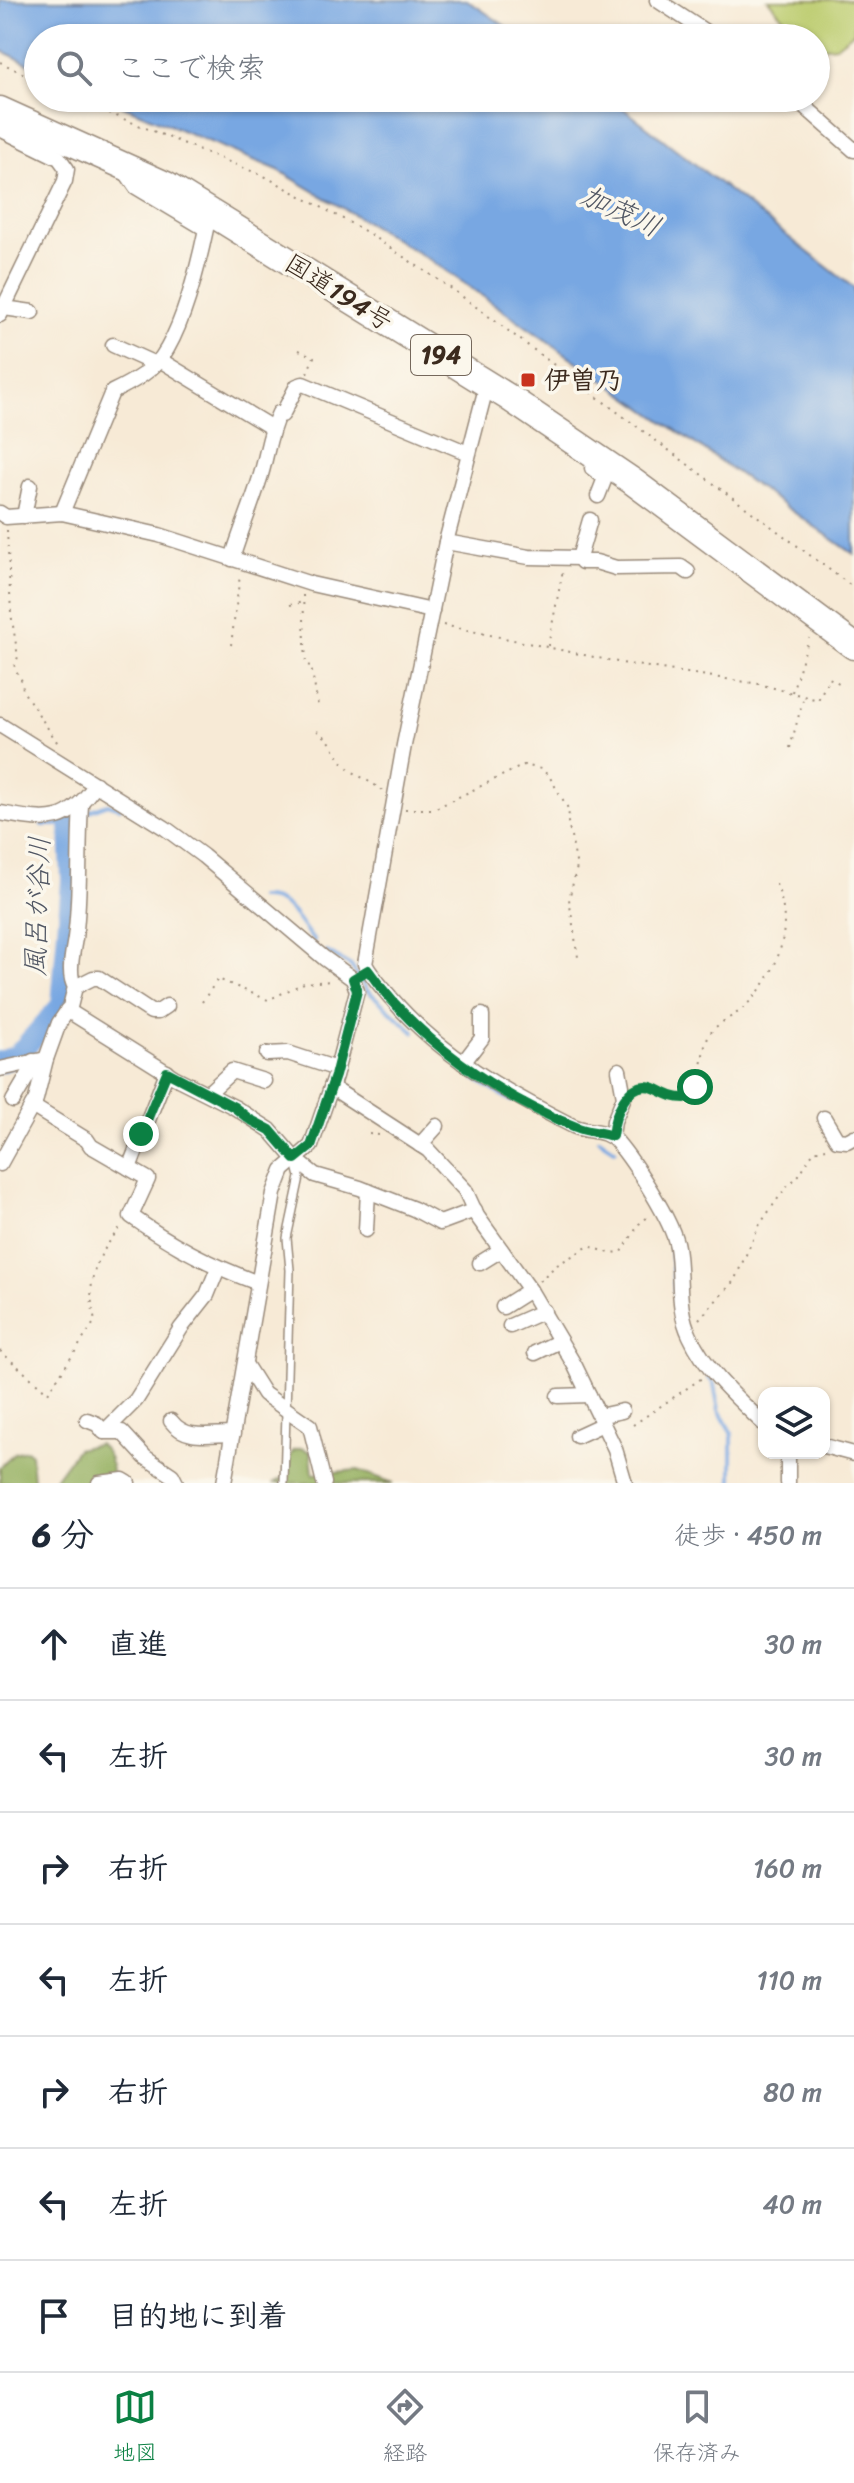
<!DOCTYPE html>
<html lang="ja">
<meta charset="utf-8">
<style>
:root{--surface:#fff;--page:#f2f2f3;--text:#1f2937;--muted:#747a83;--line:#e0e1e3;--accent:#0b8043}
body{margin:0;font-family:Sriracha,"Klee One",sans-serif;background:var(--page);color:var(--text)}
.controls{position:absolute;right:24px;bottom:24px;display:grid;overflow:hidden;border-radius:16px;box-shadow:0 2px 6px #0004}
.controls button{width:72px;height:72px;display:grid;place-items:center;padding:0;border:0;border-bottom:2px solid var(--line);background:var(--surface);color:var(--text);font:40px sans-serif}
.stop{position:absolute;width:24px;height:24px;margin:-18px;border:6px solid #0b8043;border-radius:50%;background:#fff}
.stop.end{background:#0b8043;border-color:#fff;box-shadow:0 2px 8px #0008}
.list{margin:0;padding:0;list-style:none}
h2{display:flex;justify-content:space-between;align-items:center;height:104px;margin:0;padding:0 32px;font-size:34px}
h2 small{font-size:26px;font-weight:400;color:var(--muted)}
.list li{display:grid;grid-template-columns:52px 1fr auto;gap:24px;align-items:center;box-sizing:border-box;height:112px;padding:0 32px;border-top:2px solid var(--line)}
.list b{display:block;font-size:30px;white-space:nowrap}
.list em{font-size:26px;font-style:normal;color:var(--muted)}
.icon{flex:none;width:44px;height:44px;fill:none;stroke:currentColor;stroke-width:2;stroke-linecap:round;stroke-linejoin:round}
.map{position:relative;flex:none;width:854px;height:1483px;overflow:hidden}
.search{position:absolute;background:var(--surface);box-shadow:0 2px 6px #0004;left:24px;right:24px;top:24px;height:88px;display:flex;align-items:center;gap:20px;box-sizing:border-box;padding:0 28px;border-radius:44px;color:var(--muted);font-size:30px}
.sheet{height:888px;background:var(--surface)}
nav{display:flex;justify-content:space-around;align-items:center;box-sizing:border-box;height:112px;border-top:2px solid var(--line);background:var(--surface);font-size:22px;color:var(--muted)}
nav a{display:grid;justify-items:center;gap:4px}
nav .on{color:var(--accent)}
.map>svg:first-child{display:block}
.green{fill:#bccc6e;stroke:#7c7b46;stroke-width:2}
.forest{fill:#95b061;stroke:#686d40;stroke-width:2}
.water{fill:#78a7e2;stroke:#5a6880;stroke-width:2}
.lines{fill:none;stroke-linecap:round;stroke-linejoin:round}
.stream{stroke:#78a7e2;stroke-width:4}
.river{stroke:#78a7e2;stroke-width:22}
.lane-casing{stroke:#998a7a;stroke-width:10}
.street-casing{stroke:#998a7a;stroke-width:17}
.highway-casing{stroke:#998a7a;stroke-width:29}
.path{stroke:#998a7a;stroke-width:2;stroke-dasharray:2 6;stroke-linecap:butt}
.lane{stroke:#fff;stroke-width:7}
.street{stroke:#fff;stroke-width:14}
.highway{stroke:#fff;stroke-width:26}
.route{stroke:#0b8043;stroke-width:10}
.poi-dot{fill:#c8321e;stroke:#fbf7ec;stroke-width:3}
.labels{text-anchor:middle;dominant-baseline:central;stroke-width:7;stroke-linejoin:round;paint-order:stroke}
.shield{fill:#fbf7ec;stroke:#75685c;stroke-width:2}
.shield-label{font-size:24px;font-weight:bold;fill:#3b2a1e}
.street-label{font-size:26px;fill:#3b2a1e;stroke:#fbf7ec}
.poi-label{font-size:26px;font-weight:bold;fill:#3b2a1e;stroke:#fbf7ec;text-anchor:start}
.water-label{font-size:28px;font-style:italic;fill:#505663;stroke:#fbf7ec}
</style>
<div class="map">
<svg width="854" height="1483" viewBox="0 0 854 1483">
<rect width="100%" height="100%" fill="#fbf7ec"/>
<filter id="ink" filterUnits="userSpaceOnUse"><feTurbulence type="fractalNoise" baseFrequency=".0125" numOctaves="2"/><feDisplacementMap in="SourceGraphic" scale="16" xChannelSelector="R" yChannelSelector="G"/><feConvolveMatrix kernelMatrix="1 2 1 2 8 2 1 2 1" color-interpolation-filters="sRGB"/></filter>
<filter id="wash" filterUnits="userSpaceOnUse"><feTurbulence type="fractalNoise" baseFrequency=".006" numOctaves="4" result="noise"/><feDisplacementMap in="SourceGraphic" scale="32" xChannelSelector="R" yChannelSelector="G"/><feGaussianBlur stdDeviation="1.8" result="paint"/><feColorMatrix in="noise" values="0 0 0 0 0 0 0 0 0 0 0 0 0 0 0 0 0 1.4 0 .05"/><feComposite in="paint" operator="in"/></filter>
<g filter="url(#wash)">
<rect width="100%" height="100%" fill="#f7ead6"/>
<!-- green -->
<path class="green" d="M768,0H854V32L836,46L816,48V38H801Z"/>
<!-- forest -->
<g class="forest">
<path d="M98,1444C112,1453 112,1468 112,1483H52L77,1449Z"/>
<path d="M302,1448L311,1452L313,1474L358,1470L393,1483H273L288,1476L290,1456L294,1450Z"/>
<path d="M26,1450L31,1454L33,1480L36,1483H0V1468L14,1453Z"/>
</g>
<!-- water -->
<g class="water">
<path d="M0,0H467L523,38H38V68L0,50Z"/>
<path d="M104,98H610L854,288V554L432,261L278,170Z"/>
</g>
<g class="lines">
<!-- stream -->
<g class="stream">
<path d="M83,813L108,804L120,808"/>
<path d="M42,825H57L64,821"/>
<path d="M259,898C290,896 297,922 314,941"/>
<path d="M327,952L351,966L367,990L414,1032"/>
<path d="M475,1079L512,1101"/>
<path d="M599,1139L615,1150"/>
<path d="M645,1194L670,1242L677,1318"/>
<path d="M709,1378L714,1384L719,1410L732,1434V1483"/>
</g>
<!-- river -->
<path class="river" d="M0,1062L17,1056L62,1005L72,881L70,819"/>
</g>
</g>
<g filter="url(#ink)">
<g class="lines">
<!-- lane casing -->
<g class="lane-casing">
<path id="lane" d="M284,1483L290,1270L287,1238L300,1177L296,1162"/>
</g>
<!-- street casing -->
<g class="street-casing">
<g id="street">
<path d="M657,0L715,38"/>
<path d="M795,98L854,150"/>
<path d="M0,129L59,158L67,169L65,181L0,315"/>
<path d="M4,308L32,312"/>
<path d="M113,345L155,364"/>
<path d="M160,360L272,428"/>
<path d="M487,384L446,542L404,745L365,964C372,977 382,987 391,998C441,1056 505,1092 573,1126C588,1133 605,1128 617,1142C634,1162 673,1222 677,1247C682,1277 676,1308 690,1336C706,1371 737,1398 764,1424"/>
<path d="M592,468L605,478L598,496"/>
<path d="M0,513L6,517L62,513L159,535L311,584L432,611"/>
<path d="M62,513L112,392C129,384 150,373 162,357C184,325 198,267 206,229L136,187L125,171"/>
<path d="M24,516L30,486"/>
<path d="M590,520L579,558L582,562H596L616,568L681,567L688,572"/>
<path d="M446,542L529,557L579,558"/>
<path d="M232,559C240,532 251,507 259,481C267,458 268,435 279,413L282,415L297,386L303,384L468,453"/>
<path d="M0,725L165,828L203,856L324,958L353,979L357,991L335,1076L311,1146L283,1170L274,1193L224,1483"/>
<path d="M0,813C47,821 66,827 96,784"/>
<path d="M75,987L93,978H99L151,1012H158L167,1006"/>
<path d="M67,1010L174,1077L234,1107L270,1130L295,1159L315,1175L360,1188L414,1209L440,1223L475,1210"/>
<path d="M267,1054L288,1053L337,1069"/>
<path d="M463,1063L482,1038V1015"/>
<path d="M0,1069L46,1059"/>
<path d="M331,1087L428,1150L465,1190L477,1216L530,1290L575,1366L615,1449L625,1483"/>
<path d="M208,1093L232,1071L264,1081"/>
<path d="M13,1101L30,1072L33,1061"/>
<path d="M32,1106L87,1140L91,1146L148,1179L131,1216C171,1245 212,1266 258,1283"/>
<path d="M824,1118L837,1140L847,1141L854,1137"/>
<path d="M612,1136L614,1121L624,1097L619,1070"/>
<path d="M420,1145L437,1126"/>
<path d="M0,1164L36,1099L46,1059L59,1023L70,1007L75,987C67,974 73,952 75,938C81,893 78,849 81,805"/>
<path d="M129,1168L167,1072"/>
<path d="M366,1230L368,1191"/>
<path d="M480,1263L501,1250"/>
<path d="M503,1307L530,1290"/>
<path d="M510,1326L544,1311"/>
<path d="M535,1353L560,1341"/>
<path d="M245,1364L264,1394L310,1426L324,1483"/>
<path d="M558,1396L589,1395"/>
<path d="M599,1416L622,1411"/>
<path d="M87,1420L97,1424L104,1432H122L145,1457L172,1475L176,1483"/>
<path d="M171,1421C186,1441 210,1434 233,1434"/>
<path d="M104,1432L136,1400L181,1328L207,1295L218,1268"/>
<path d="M577,1436L603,1424"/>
<path d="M824,1446L854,1454"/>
<path d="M99,1483L123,1480L128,1483"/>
<path d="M788,1483V1453"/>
</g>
</g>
<!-- highway casing -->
<g class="highway-casing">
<path id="highway" d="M0,110L166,185L508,397L632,481L854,646"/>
</g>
<!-- path -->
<g class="path">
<path d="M0,62L38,81"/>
<path d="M72,98L266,177L363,230L452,289L854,588"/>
<path d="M299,350L314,357L307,373"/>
<path d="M7,530L11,613L18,657L14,667L22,681L23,691L59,745"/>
<path d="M303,595L306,665L311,666L318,706"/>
<path d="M290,605L303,602"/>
<path d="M443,625L622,663L759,684L818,700L829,678L839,683"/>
<path d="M231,645L240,575"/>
<path d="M548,646L563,570"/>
<path d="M792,692L809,638"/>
<path d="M317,731C334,741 333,752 345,765C356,776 370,781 382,790"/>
<path d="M790,748L804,696"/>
<path d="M405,809H434L524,765L541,769L549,776L569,810L568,822L577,867L569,899L578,957"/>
<path d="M202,1002L218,979L268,1000L304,983L332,981"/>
<path d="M638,1089C655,1083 666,1098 685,1098C708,1074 697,1052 712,1031C719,1022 733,1017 742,1009C778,977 796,927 775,882"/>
<path d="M369,1134L380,1135"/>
<path d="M539,1281L557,1265L589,1246L609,1253L622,1252L639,1224L649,1216"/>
<path d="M699,1319L734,1281L760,1224L784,1190L799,1175L814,1151L826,1148"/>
<path d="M0,1351L48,1393L95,1321C85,1278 96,1258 122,1225"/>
<path d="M633,1425L702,1378"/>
</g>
<!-- lane -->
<use href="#lane" class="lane"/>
<!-- street -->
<use href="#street" class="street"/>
<!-- highway -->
<use href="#highway" class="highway"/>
</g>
</g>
<g class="lines" filter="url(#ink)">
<!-- route -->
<path class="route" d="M141,1134L167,1072L234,1107L249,1119L270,1130L295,1159L311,1146L335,1076L357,991L353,979L368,970C417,1040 497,1096 576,1127C587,1132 600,1132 612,1136C614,1117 627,1077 654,1088C666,1093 671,1098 685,1098L695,1087"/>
</g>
<!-- markers -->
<rect class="poi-dot" x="520" y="372" width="16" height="16" rx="4"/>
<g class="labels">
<!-- shield labels -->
<rect class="shield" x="411" y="335" width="60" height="40" rx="6"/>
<g class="shield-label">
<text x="441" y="355">194</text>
</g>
<!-- street labels -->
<g class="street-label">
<text transform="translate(339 292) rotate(32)">国道194号</text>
</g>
<!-- poi labels -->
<g class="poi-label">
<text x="544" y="380">伊曽乃</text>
</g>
<!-- water labels -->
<g class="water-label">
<text transform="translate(621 211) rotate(25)">加茂川</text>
<text transform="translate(37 906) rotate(-88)">風呂が谷川</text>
</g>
</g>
</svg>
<div class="controls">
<button><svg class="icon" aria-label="layers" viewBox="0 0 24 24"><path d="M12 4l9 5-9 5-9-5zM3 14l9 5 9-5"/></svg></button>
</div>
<div class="stop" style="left:695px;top:1087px"></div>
<div class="stop end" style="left:141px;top:1134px"></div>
<div class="search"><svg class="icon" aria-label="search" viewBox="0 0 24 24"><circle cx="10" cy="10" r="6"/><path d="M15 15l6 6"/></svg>ここで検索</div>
</div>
<section class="sheet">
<h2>6 分<small>徒歩 · 450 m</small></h2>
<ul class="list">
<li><svg class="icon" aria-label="ahead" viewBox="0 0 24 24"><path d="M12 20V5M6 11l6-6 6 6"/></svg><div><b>直進</b></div><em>30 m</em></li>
<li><svg class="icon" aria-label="left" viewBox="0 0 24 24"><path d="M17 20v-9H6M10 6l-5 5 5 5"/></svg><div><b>左折</b></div><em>30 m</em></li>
<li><svg class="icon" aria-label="right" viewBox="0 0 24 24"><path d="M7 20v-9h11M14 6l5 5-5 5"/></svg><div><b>右折</b></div><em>160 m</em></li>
<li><svg class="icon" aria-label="left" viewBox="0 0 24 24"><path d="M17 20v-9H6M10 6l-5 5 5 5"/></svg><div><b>左折</b></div><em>110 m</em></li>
<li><svg class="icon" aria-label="right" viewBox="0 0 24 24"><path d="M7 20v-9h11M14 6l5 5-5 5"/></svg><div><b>右折</b></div><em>80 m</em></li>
<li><svg class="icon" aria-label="left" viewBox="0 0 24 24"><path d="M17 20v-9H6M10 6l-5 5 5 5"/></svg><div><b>左折</b></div><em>40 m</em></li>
<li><svg class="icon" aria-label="arrive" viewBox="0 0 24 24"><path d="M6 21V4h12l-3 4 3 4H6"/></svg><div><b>目的地に到着</b></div></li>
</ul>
</section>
<nav>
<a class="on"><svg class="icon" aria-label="map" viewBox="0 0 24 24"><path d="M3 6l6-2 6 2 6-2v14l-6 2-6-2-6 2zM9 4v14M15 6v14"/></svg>地図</a>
<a><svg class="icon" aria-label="directions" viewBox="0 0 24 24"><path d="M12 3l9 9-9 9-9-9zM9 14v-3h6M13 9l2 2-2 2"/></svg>経路</a>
<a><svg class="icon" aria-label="saved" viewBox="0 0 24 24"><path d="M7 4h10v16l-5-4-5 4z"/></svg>保存済み</a>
</nav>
